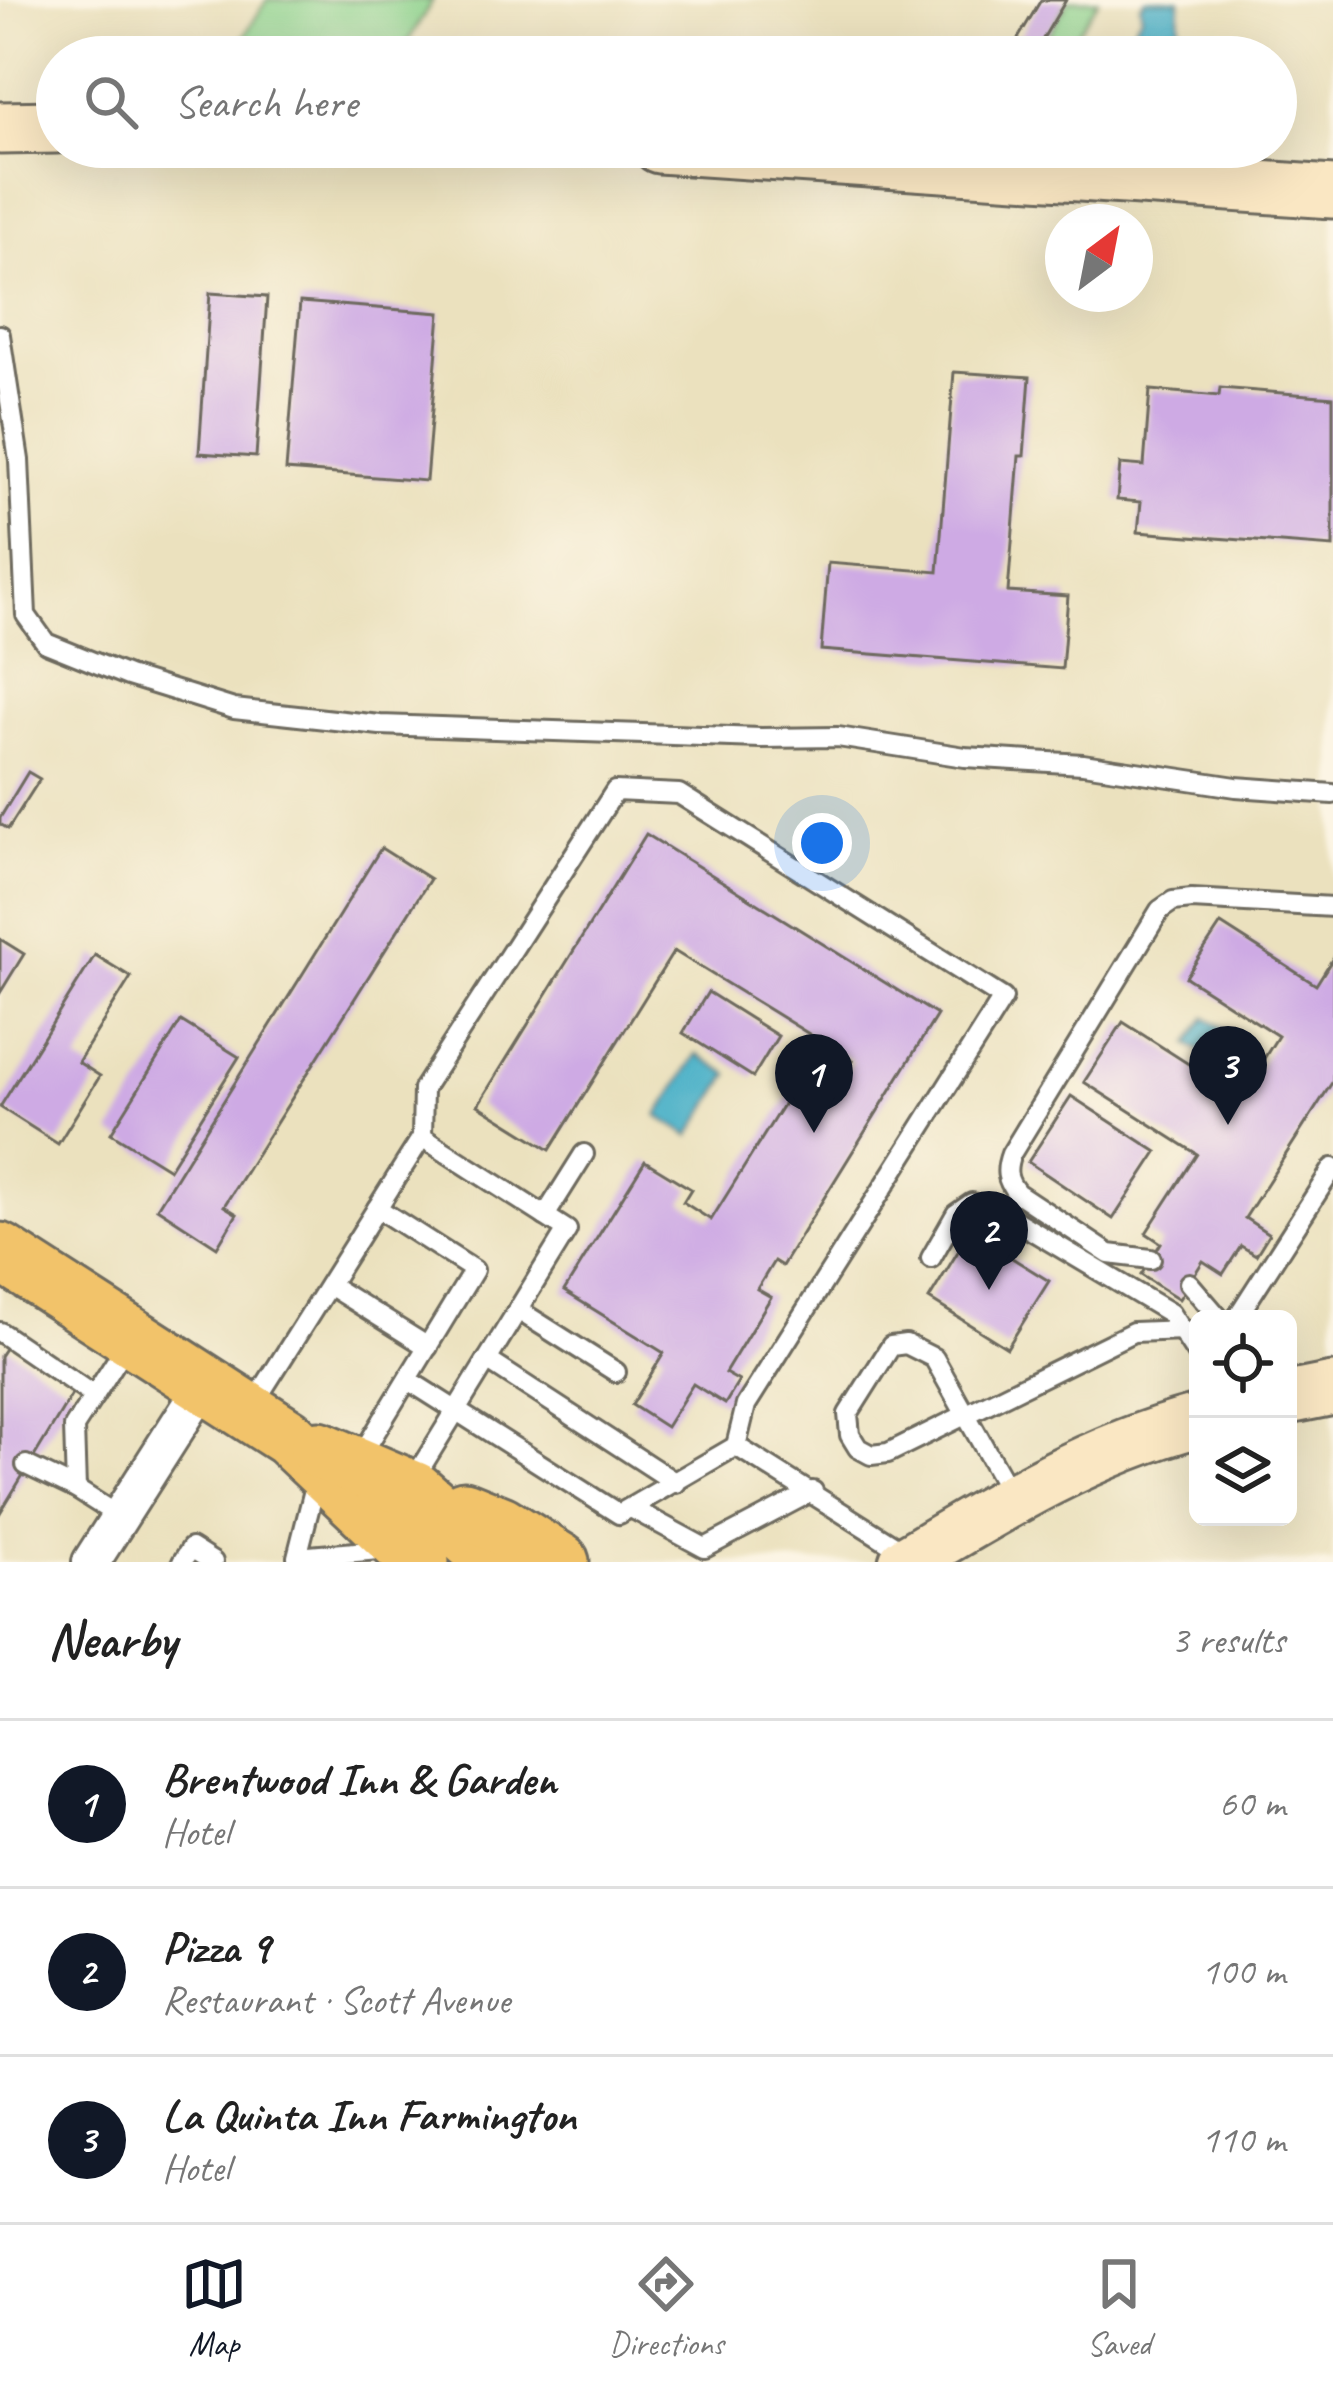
<!DOCTYPE html>
<meta charset="utf-8">
<style>
:root{--surface:#fff;--page:#f6f6f6;--text:#222;--muted:#767676;--line:#e0e0e0;--accent:#111827}
body{margin:0;font-family:Caveat,sans-serif;background:var(--page);color:var(--text)}
.controls{position:absolute;right:36px;bottom:36px;display:grid;overflow:hidden;border-radius:18px;box-shadow:0 12px 48px #0002}
.controls button{width:108px;height:108px;display:grid;place-items:center;padding:0;border:0;border-bottom:3px solid var(--line);background:var(--surface);color:var(--text);font:60px sans-serif}
.compass{position:absolute;left:1045px;top:204px;width:108px;height:108px;border-radius:50%;background:var(--surface);box-shadow:0 12px 48px #0002;rotate:32deg}
.you{position:absolute;left:822px;top:843px;width:42px;height:42px;margin:-30px;border:9px solid #fff;border-radius:50%;background:#1a73e8;box-shadow:0 0 0 18px #1a73e833}
.badge{display:grid;place-items:center;width:78px;height:78px;border-radius:50%;background:var(--accent);color:#fff;font-size:39px;font-weight:700}
.pin{position:absolute;translate:-50% -99px;filter:drop-shadow(0 3px 6px #0008)}
.pin::after{content:'';position:absolute;top:63px;width:42px;height:36px;background:inherit;clip-path:polygon(0 0,100% 0,50% 100%)}
.list{margin:0;padding:0;list-style:none}
h2{display:flex;justify-content:space-between;align-items:center;height:156px;margin:0;padding:0 48px;font-size:51px}
h2 small{font-size:39px;font-weight:400;color:var(--muted)}
.list li{display:grid;grid-template-columns:78px 1fr auto;gap:36px;align-items:center;box-sizing:border-box;height:168px;padding:0 48px;border-top:3px solid var(--line)}
.list b{display:block;font-size:45px;white-space:nowrap}
.list p{margin:0;font-size:39px;white-space:nowrap;color:var(--muted)}
.list em{font-size:39px;font-style:normal;color:var(--muted)}
.icon{flex:none;width:66px;height:66px;fill:none;stroke:currentColor;stroke-width:2;stroke-linecap:round;stroke-linejoin:round}
.map{position:relative;flex:none;width:1333px;height:1562px;overflow:hidden}
.search{position:absolute;background:var(--surface);box-shadow:0 12px 48px #0002;left:36px;right:36px;top:36px;height:132px;display:flex;align-items:center;gap:30px;box-sizing:border-box;padding:0 42px;border-radius:66px;color:var(--muted);font-size:45px}
.sheet{height:660px;background:var(--surface)}
nav{display:flex;justify-content:space-around;align-items:center;box-sizing:border-box;height:168px;border-top:3px solid var(--line);background:var(--surface);font-size:33px;color:var(--muted)}
nav a{display:grid;justify-items:center;gap:6px}
nav .on{color:var(--accent)}
.map>svg:first-child{display:block}
.green{fill:#8cd28c;stroke:#5c7e5c;stroke-width:3}
.water{fill:#49b0c8;stroke:#3a6e7a;stroke-width:3}
.building{fill:#ceaae4}
.lines{fill:none;stroke-linecap:round;stroke-linejoin:round}
.service-casing{stroke:#6e6b5e;stroke-width:24}
.minor-casing{stroke:#6e6b5e;stroke-width:42}
.secondary-casing{stroke:#6e6b5e;stroke-width:57}
.primary-casing{stroke:#6e6b5e;stroke-width:63}
.service{stroke:#fff;stroke-width:18}
.minor{stroke:#fff;stroke-width:36}
.secondary{stroke:#fae7c3;stroke-width:51}
.primary{stroke:#f2c36a;stroke-width:57}
</style>
<div class="map">
<svg width="1333" height="1562" viewBox="0 0 1333 1562">
<rect width="100%" height="100%" fill="#fcf5e5"/>
<filter id="ink" filterUnits="userSpaceOnUse"><feTurbulence type="fractalNoise" baseFrequency=".00833" numOctaves="2"/><feDisplacementMap in="SourceGraphic" scale="24" xChannelSelector="R" yChannelSelector="G"/><feConvolveMatrix kernelMatrix="1 2 1 2 8 2 1 2 1" color-interpolation-filters="sRGB"/></filter>
<filter id="wash" filterUnits="userSpaceOnUse"><feTurbulence type="fractalNoise" baseFrequency=".004" numOctaves="4" result="noise"/><feDisplacementMap in="SourceGraphic" scale="48" xChannelSelector="R" yChannelSelector="G"/><feGaussianBlur stdDeviation="2.7" result="paint"/><feColorMatrix in="noise" values="0 0 0 0 0 0 0 0 0 0 0 0 0 0 0 0 0 1.4 0 .05"/><feComposite in="paint" operator="in"/></filter>
<g filter="url(#wash)">
<rect width="100%" height="100%" fill="#ebe1be"/>
<!-- green -->
<g class="green">
<path d="M267,0H433L401,53L238,46Z"/>
<path d="M1069,0H1099L1061,57H1035Z"/>
</g>
<!-- water -->
<g class="water">
<path d="M1145,0H1180L1179,29L1191,41H1206L1177,57H1114L1142,15L1140,6Z"/>
<path d="M1206,1017L1249,1045L1233,1072L1189,1044Z"/>
<path d="M697,1054L729,1074L690,1136L658,1116Z"/>
</g>
<g id="blocks">
<!-- building -->
<g class="building">
<path d="M1041,0H1066L1032,57H1007Z"/>
<path d="M210,293L267,297L256,457L199,453Z"/>
<path d="M300,302L440,313L426,481L286,470Z"/>
<path d="M954,372L1030,377L1024,456H1019L1008,592L1068,596L1062,669L821,650L828,563L938,572Z"/>
<path d="M1220,388L1333,397V547L1138,532L1141,502L1117,500L1120,464L1144,466L1150,390L1219,396Z"/>
<path d="M28,772L40,779L8,829L0,824V818Z"/>
<path d="M646,834L937,1015L782,1266L774,1261L757,1289L771,1297L725,1373L739,1381L725,1404L693,1384L666,1427L632,1405L664,1353L564,1291L645,1161L691,1189L683,1202L711,1220L809,1063L840,1082L853,1061L674,951L550,1150L478,1105Z"/>
<path d="M381,848L430,879L224,1206L237,1214L217,1247L157,1208Z"/>
<path d="M1221,924L1316,985L1333,958V1081L1245,1218L1269,1234L1256,1255L1241,1246L1223,1274L1203,1261L1179,1299L1141,1275L1161,1243L1146,1233L1197,1154L1084,1082L1123,1022L1240,1097L1278,1036L1186,977Z"/>
<path d="M0,939L24,954L0,993Z"/>
<path d="M95,955L131,977L78,1062L100,1076L58,1144L0,1107Z"/>
<path d="M708,992L778,1036L753,1077L683,1033Z"/>
<path d="M181,1021L239,1057L169,1169L111,1133Z"/>
<path d="M1071,1096L1157,1152L1113,1219L1028,1162Z"/>
<path d="M970,1232L1049,1281L1007,1348L929,1299Z"/>
<path d="M6,1347L74,1391L0,1513V1356Z"/>
</g>
</g>
</g>
<g filter="url(#ink)">
<use href="#blocks" fill-opacity="0" stroke="#6e6b5e" stroke-width="3"/>
<g class="lines">
<!-- service casing -->
<g class="service-casing">
<g id="service">
<path d="M0,335L19,460L26,615L46,643L128,676L234,709L380,725L761,738L838,737L965,757L1083,764L1236,787L1333,794"/>
<path d="M422,1137L423,1089L615,791L679,794L1003,998L746,1405L736,1446"/>
<path d="M545,1216L584,1154"/>
<path d="M931,1258L956,1214L972,1203L1001,1212L1170,1313L1198,1356"/>
<path d="M1151,1259L1109,1254L1017,1193C1006,1180 1005,1170 1011,1154L1160,910L1173,901L1192,899L1333,907"/>
<path d="M1189,1283L1220,1319"/>
<path d="M329,1285L428,1347"/>
<path d="M518,1310L616,1372"/>
<path d="M1236,1319L1333,1168"/>
<path d="M0,1332L94,1396L127,1344"/>
<path d="M487,1360L676,1483"/>
<path d="M408,1380L619,1514L736,1446L909,1555"/>
<path d="M251,1408L422,1137L567,1230L412,1482"/>
<path d="M359,1459L474,1270L377,1208"/>
<path d="M26,1465L76,1489L120,1517"/>
<path d="M317,1478L297,1557L391,1549"/>
<path d="M76,1489L74,1427L94,1396"/>
<path d="M1012,1497L934,1358L906,1344L891,1346L848,1414L850,1435L858,1448L871,1455L888,1453L1133,1332L1184,1330"/>
<path d="M631,1508L705,1548L813,1491"/>
<path d="M182,1562L191,1548L213,1562"/>
</g>
</g>
<!-- minor casing -->
<g class="minor-casing">
<path id="minor" d="M91,1562L205,1383"/>
</g>
<!-- secondary casing -->
<g class="secondary-casing">
<g id="secondary">
<path d="M0,128L57,127"/>
<path d="M659,147L1333,192"/>
<path d="M1288,1398L1333,1389"/>
<path d="M905,1562C998,1506 1092,1449 1198,1421"/>
</g>
</g>
<!-- primary casing -->
<g class="primary-casing">
<g id="primary">
<path d="M0,1252L288,1437L420,1562"/>
<path d="M319,1450L415,1491L496,1562"/>
<path d="M464,1510L501,1525L560,1562"/>
</g>
</g>
<!-- service -->
<use href="#service" class="service"/>
<!-- minor -->
<use href="#minor" class="minor"/>
<!-- secondary -->
<use href="#secondary" class="secondary"/>
<!-- primary -->
<use href="#primary" class="primary"/>
</g>
</g>
</svg>
<div class="controls">
<button><svg class="icon" aria-label="locate" viewBox="0 0 24 24"><circle cx="12" cy="12" r="6"/><path d="M12 2v4M12 18v4M2 12h4M18 12h4"/></svg></button>
<button><svg class="icon" aria-label="layers" viewBox="0 0 24 24"><path d="M12 4l9 5-9 5-9-5zM3 14l9 5 9-5"/></svg></button>
</div>
<svg class="compass" viewBox="-18 -18 36 36"><path d="M0-13l5 13h-10z" fill="#e53935"/><path d="M0 13l5-13h-10z" fill="#767676"/></svg>
<div class="you"></div>
<div class="pin badge" style="left:814px;top:1133px">1</div>
<div class="pin badge" style="left:989px;top:1290px">2</div>
<div class="pin badge" style="left:1228px;top:1125px">3</div>
<div class="search"><svg class="icon" aria-label="search" viewBox="0 0 24 24"><circle cx="10" cy="10" r="6"/><path d="M15 15l6 6"/></svg>Search here</div>
</div>
<section class="sheet">
<h2>Nearby<small>3 results</small></h2>
<ul class="list">
<li><span class="badge">1</span><div><b>Brentwood Inn &amp; Garden</b><p>Hotel</p></div><em>60 m</em></li>
<li><span class="badge">2</span><div><b>Pizza 9</b><p>Restaurant · Scott Avenue</p></div><em>100 m</em></li>
<li><span class="badge">3</span><div><b>La Quinta Inn Farmington</b><p>Hotel</p></div><em>110 m</em></li>
</ul>
</section>
<nav>
<a class="on"><svg class="icon" aria-label="map" viewBox="0 0 24 24"><path d="M3 6l6-2 6 2 6-2v14l-6 2-6-2-6 2zM9 4v14M15 6v14"/></svg>Map</a>
<a><svg class="icon" aria-label="directions" viewBox="0 0 24 24"><path d="M12 3l9 9-9 9-9-9zM9 14v-3h6M13 9l2 2-2 2"/></svg>Directions</a>
<a><svg class="icon" aria-label="saved" viewBox="0 0 24 24"><path d="M7 4h10v16l-5-4-5 4z"/></svg>Saved</a>
</nav>
